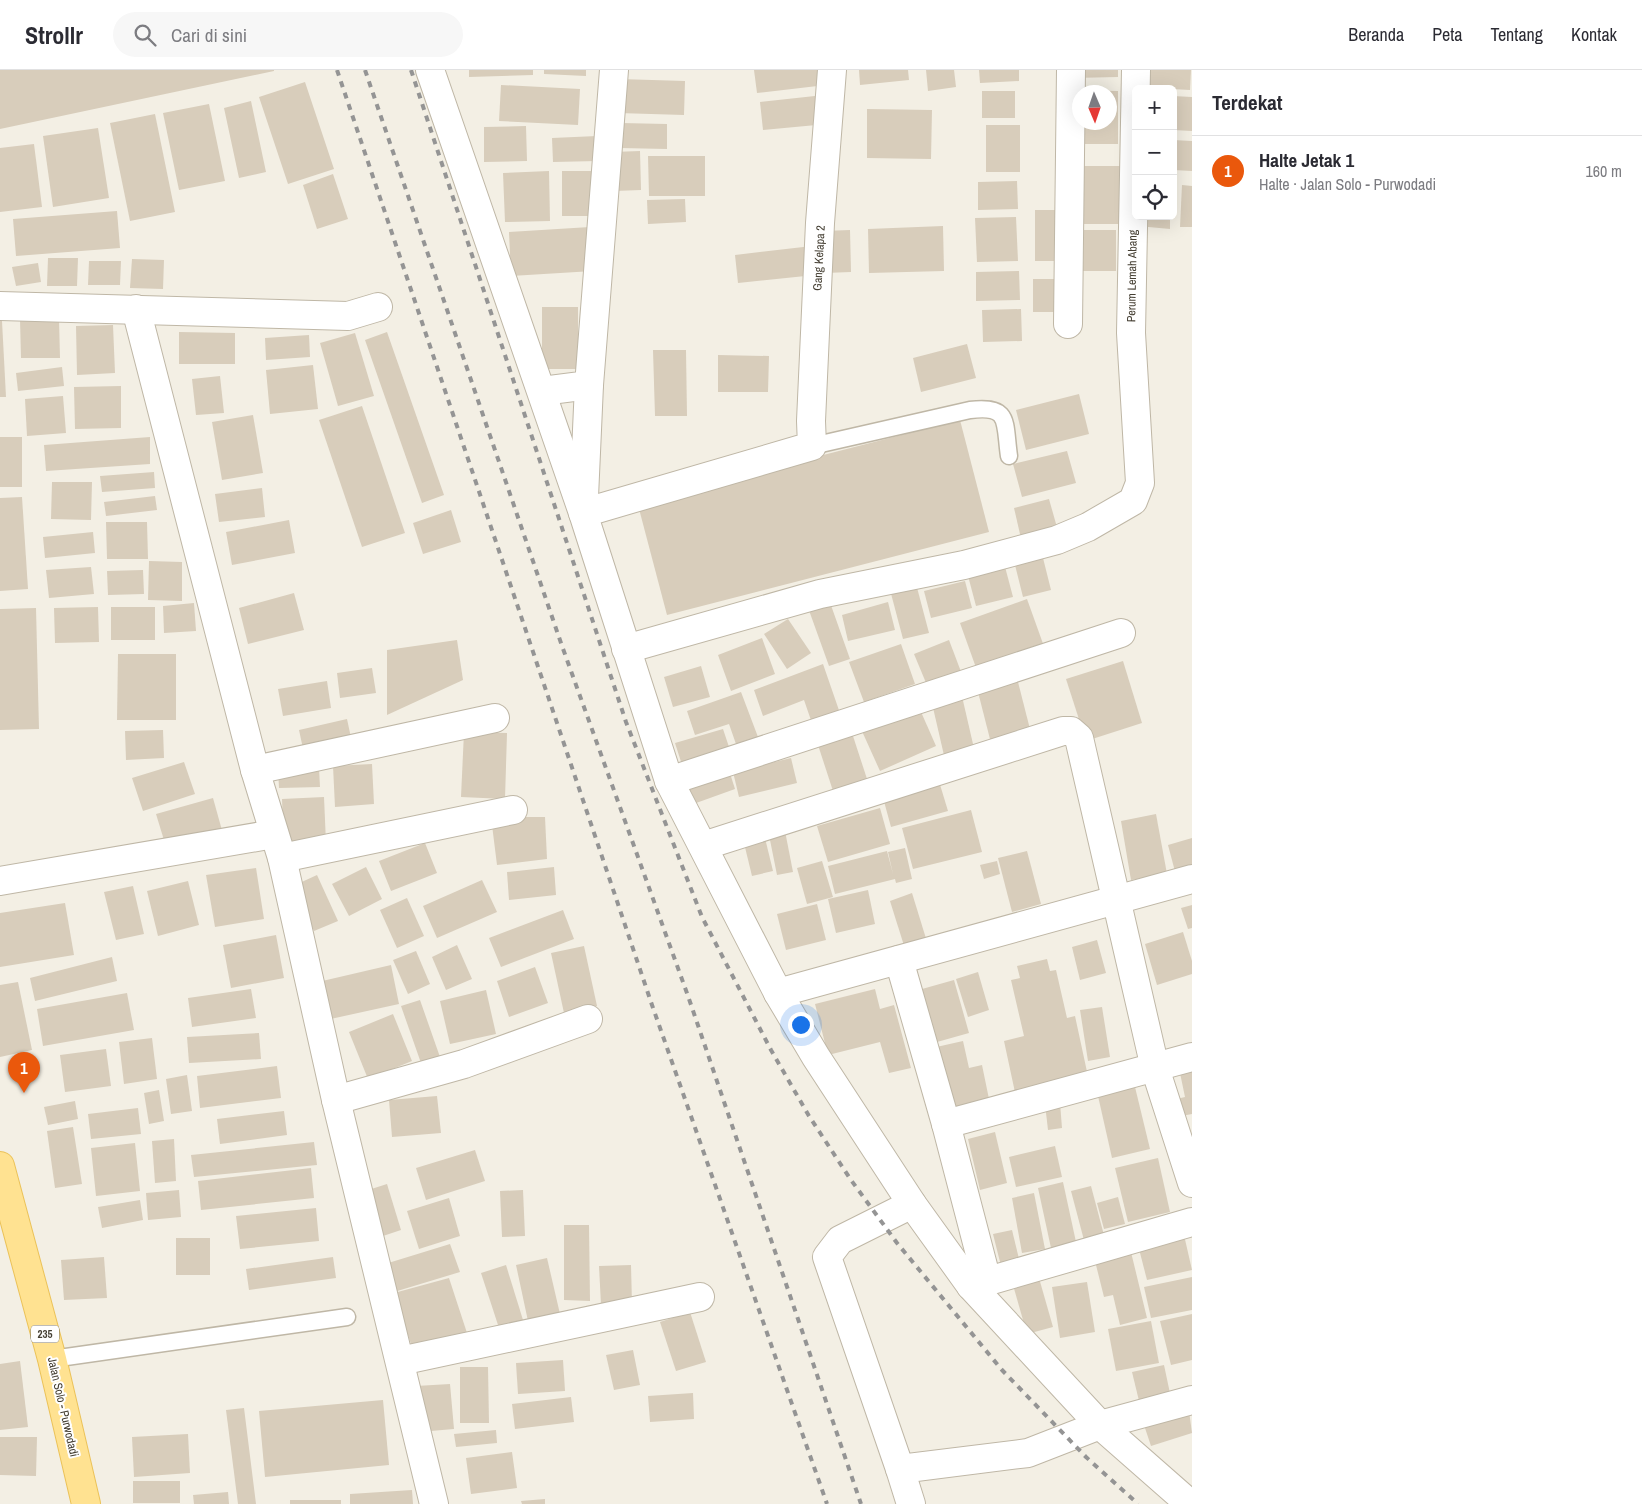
<!DOCTYPE html>
<html lang="id">
<meta charset="utf-8">
<style>
:root{--surface:#fff;--page:#f7f7f7;--text:#2b2b33;--muted:#7c7c81;--line:#e1e1e2;--accent:#ea580c}
body{margin:0;font-family:"Archivo Narrow",sans-serif;background:var(--page);color:var(--text)}
.controls{position:absolute;right:15px;top:15px;display:grid;overflow:hidden;border-radius:8px;box-shadow:0 5px 20px #0002}
.controls button{width:45px;height:45px;display:grid;place-items:center;padding:0;border:0;border-bottom:1px solid var(--line);background:var(--surface);color:var(--text);font:25px sans-serif}
.compass{position:absolute;left:1072px;top:15px;width:45px;height:45px;border-radius:50%;background:var(--surface);box-shadow:0 5px 20px #0002;rotate:178deg}
.you{position:absolute;left:800px;top:954px;width:18px;height:18px;margin:-12px;border:4px solid #fff;border-radius:50%;background:#1a73e8;box-shadow:0 0 0 8px #1a73e833}
.badge{display:grid;place-items:center;width:32px;height:32px;border-radius:50%;background:var(--accent);color:#fff;font-size:16px;font-weight:700}
.pin{position:absolute;translate:-50% -41px;filter:drop-shadow(0 1px 2px #0008)}
.pin::after{content:'';position:absolute;top:26px;width:18px;height:15px;background:inherit;clip-path:polygon(0 0,100% 0,50% 100%)}
.list{margin:0;padding:0;list-style:none}
h2{display:flex;justify-content:space-between;align-items:center;height:65px;margin:0;padding:0 20px;font-size:21px}
h2 small{font-size:16px;font-weight:400;color:var(--muted)}
.list li{display:grid;grid-template-columns:32px 1fr auto;gap:15px;align-items:center;box-sizing:border-box;height:70px;padding:0 20px;border-top:1px solid var(--line)}
.list b{display:block;font-size:19px;white-space:nowrap}
.list p{margin:0;font-size:16px;white-space:nowrap;color:var(--muted)}
.list em{font-size:16px;font-style:normal;color:var(--muted)}
.icon{flex:none;width:28px;height:28px;fill:none;stroke:currentColor;stroke-width:2;stroke-linecap:round;stroke-linejoin:round}
.map{position:relative;flex:none;width:1192px;height:1434px;overflow:hidden}
header{display:flex;align-items:center;gap:30px;box-sizing:border-box;height:70px;padding:0 25px;background:var(--surface);border-bottom:1px solid var(--line)}
header strong{font-size:24px}
nav{display:flex;gap:28px;margin-inline-start:auto;font-size:18px}
.search{width:350px;height:45px;background:var(--page);display:flex;align-items:center;gap:12px;box-sizing:border-box;padding:0 18px;border-radius:28px;color:var(--muted);font-size:19px}
main{display:flex}
aside{flex:1;background:var(--surface)}
.map>svg:first-child{display:block}
.building{fill:#d8cdbb;fill-rule:evenodd}
.lines{fill:none;stroke-linecap:round;stroke-linejoin:round}
.service-casing{stroke:#bfb7a6;stroke-width:19}
.minor-casing{stroke:#bfb7a6;stroke-width:30}
.primary-casing{stroke:#ebc259;stroke-width:30}
.service{stroke:#fff;stroke-width:16}
.minor{stroke:#fff;stroke-width:28}
.primary{stroke:#ffe291;stroke-width:28}
.rail{stroke:#949494;stroke-width:4;stroke-dasharray:6 6;stroke-linecap:butt}
.labels{text-anchor:middle;dominant-baseline:central;stroke-width:4;stroke-linejoin:round;paint-order:stroke}
.shield{fill:#fff;stroke:#7d7970;stroke-width:1}
.shield-label{font-size:11px;font-weight:bold;fill:#453f33}
.street-label{font-size:12px;fill:#453f33;stroke:#fff}
</style>
<header>
<strong>Strollr</strong>
<div class="search"><svg class="icon" aria-label="search" viewBox="0 0 24 24"><circle cx="10" cy="10" r="6"/><path d="M15 15l6 6"/></svg>Cari di sini</div>
<nav><a>Beranda</a><a>Peta</a><a>Tentang</a><a>Kontak</a></nav>
</header>
<main>
<div class="map">
<svg width="1192" height="1434" viewBox="0 0 1192 1434">
<rect width="100%" height="100%" fill="#f3efe4"/>
<!-- building -->
<g class="building">
<path d="M0,0H274V1L0,59Z"/>
<path d="M469,0H533V5L469,7Z"/>
<path d="M544,0H586V6L544,4Z"/>
<path d="M754,0H824L826,15L757,23Z"/>
<path d="M859,0H908L909,10L860,15Z"/>
<path d="M926,0H954L956,17L928,21Z"/>
<path d="M979,0H1019V11L980,13Z"/>
<path d="M1073,0H1118V7L1073,8Z"/>
<path d="M1137,0H1191L1190,20L1136,17Z"/>
<path d="M619,9L685,11L684,45L618,43Z"/>
<path d="M305,12L334,99L288,114L259,27Z"/>
<path d="M501,15L580,19L578,55L499,51Z"/>
<path d="M1074,20L1118,21V74H1074ZM1080,22H1110V52H1080Z"/>
<rect x="982" y="21" width="33" height="27"/>
<path d="M824,25L827,54L763,60L760,32Z"/>
<path d="M1173,26L1192,27V61L1173,60Z"/>
<path d="M251,31L266,102L239,108L224,38Z"/>
<path d="M209,34L225,111L179,120L163,43Z"/>
<path d="M867,39L932,40L931,89L867,88Z"/>
<path d="M155,44L175,142L130,151L110,53Z"/>
<path d="M621,53L667,54V79L620,78Z"/>
<rect x="986" y="55" width="34" height="47"/>
<path d="M526,56L527,91L484,92V57Z"/>
<path d="M98,58L109,128L53,137L43,66Z"/>
<path d="M597,66L598,91L553,92L552,68Z"/>
<path d="M1173,70L1192,71V101L1173,100Z"/>
<path d="M34,74L42,137L0,142V78Z"/>
<path d="M640,81L641,120L614,121L613,82Z"/>
<path d="M648,86H705V126H649Z"/>
<rect x="1074" y="96" width="49" height="58"/>
<path d="M549,101L550,151L505,152L503,103Z"/>
<rect x="562" y="101" width="31" height="45"/>
<path d="M333,104L348,149L317,159L303,115Z"/>
<path d="M1017,111L1018,139L978,140V112Z"/>
<path d="M1182,115L1192,116V157H1180Z"/>
<path d="M685,129L686,152L648,154L647,130Z"/>
<rect x="1035" y="140" width="26" height="51"/>
<path d="M117,141L120,178L16,186L13,149Z"/>
<path d="M1138,146H1170V159L1138,156Z"/>
<path d="M1016,147L1018,191L977,192L975,148Z"/>
<path d="M943,156L944,201L869,203L868,159Z"/>
<path d="M590,157L593,201L511,206L509,162Z"/>
<path d="M850,160L851,202L825,203L823,161Z"/>
<path d="M1084,160H1116V201H1083Z"/>
<path d="M812,176L815,205L738,213L735,185Z"/>
<path d="M48,188H78L77,216H47Z"/>
<path d="M132,189L164,190L163,219L130,218Z"/>
<path d="M89,191H121L120,215H88Z"/>
<path d="M38,193L41,212L16,216L12,197Z"/>
<path d="M1019,201L1020,230L976,231V202Z"/>
<rect x="1033" y="209" width="29" height="33"/>
<rect x="542" y="237" width="36" height="62"/>
<path d="M1021,239L1022,271L983,272L982,240Z"/>
<path d="M20,249H59L60,288H21Z"/>
<path d="M0,251H2L6,327H0Z"/>
<path d="M113,255L115,303L77,305L76,256Z"/>
<path d="M179,262L235,263V294H179Z"/>
<path d="M387,262L444,425L422,433L365,270Z"/>
<path d="M355,263L374,326L338,336L320,273Z"/>
<path d="M309,265L310,287L266,290L265,268Z"/>
<path d="M967,274L976,308L921,322L913,288Z"/>
<path d="M653,280H686L687,346H655Z"/>
<path d="M718,285L769,286L768,322H718Z"/>
<path d="M313,295L318,339L270,344L266,300Z"/>
<path d="M62,297L64,316L18,321L16,303Z"/>
<path d="M220,306L224,343L196,345L192,309Z"/>
<path d="M121,316V358L75,359L74,317Z"/>
<path d="M1079,324L1089,364L1026,380L1016,340Z"/>
<path d="M63,326L66,363L27,366L25,329Z"/>
<path d="M362,336L405,463L362,477L319,350Z"/>
<path d="M253,345L263,403L222,410L212,352Z"/>
<path d="M960,350L989,462L667,545L638,435L792,393Z"/>
<rect x="0" y="367" width="22" height="50"/>
<path d="M150,367V394L46,401L44,375Z"/>
<path d="M1067,381L1076,413L1022,427L1013,394Z"/>
<path d="M154,402L155,418L102,422L100,406Z"/>
<path d="M52,412H92L91,450L51,449Z"/>
<path d="M262,418L265,447L219,452L215,424Z"/>
<path d="M155,426L157,440L106,446L104,432Z"/>
<path d="M22,427L28,519L0,521V428Z"/>
<path d="M1049,429L1060,468L1023,477L1014,438Z"/>
<path d="M451,440L461,472L423,484L413,453Z"/>
<path d="M289,450L295,483L232,495L226,462Z"/>
<path d="M106,452H147L148,489H107Z"/>
<path d="M93,462L95,483L45,488L43,467Z"/>
<path d="M1041,480L1051,520L1023,527L1013,487Z"/>
<path d="M149,491L182,492V531L148,530Z"/>
<path d="M1004,493L1013,527L976,536L967,502Z"/>
<path d="M91,497L94,524L49,528L46,500Z"/>
<path d="M143,500L144,524L108,525L107,501Z"/>
<path d="M915,510L929,563L903,569L889,516Z"/>
<path d="M965,511L972,538L931,548L924,521Z"/>
<path d="M294,523L304,560L248,574L239,538Z"/>
<path d="M827,524L850,589L829,596L806,532Z"/>
<path d="M1027,529L1046,582L979,606L960,553Z"/>
<path d="M888,532L895,560L848,571L842,545Z"/>
<path d="M194,533L196,561L164,563L163,536Z"/>
<path d="M98,537L99,572L55,573L54,538Z"/>
<rect x="111" y="537" width="44" height="33"/>
<path d="M36,538L39,659L0,660V539Z"/>
<path d="M788,549L811,583L787,599L764,564Z"/>
<path d="M762,568L775,604L731,621L718,585Z"/>
<path d="M457,570L463,610L387,645V580Z"/>
<path d="M949,570L963,607L929,620L914,584Z"/>
<path d="M901,574L915,614L864,632L849,592Z"/>
<path d="M118,584H176V650H117Z"/>
<path d="M1123,591L1142,653L1086,671L1066,609Z"/>
<path d="M823,594L842,649L814,659L804,630L763,646L754,620Z"/>
<path d="M701,596L710,627L673,637L664,607Z"/>
<path d="M372,598L376,623L340,628L337,603Z"/>
<path d="M327,611L331,638L283,646L278,619Z"/>
<path d="M1018,612L1032,667L992,677L978,622Z"/>
<path d="M741,622L758,667L736,674L729,654L695,665L687,641Z"/>
<path d="M961,622L976,687L946,694L931,629Z"/>
<path d="M918,635L936,676L880,701L861,659Z"/>
<path d="M347,649L353,677L305,688L299,660Z"/>
<path d="M723,659L731,683L683,698L675,673Z"/>
<path d="M163,660L164,688L126,690L125,661Z"/>
<path d="M464,662L507,663L505,729L461,727Z"/>
<path d="M852,663L868,712L834,724L818,675Z"/>
<path d="M791,688L797,713L739,727L733,702Z"/>
<path d="M184,692L195,724L143,741L132,708Z"/>
<path d="M372,694L374,734L335,737L333,696Z"/>
<path d="M727,694L735,719L685,737L676,712Z"/>
<path d="M319,698L320,717L279,718L278,699Z"/>
<path d="M938,708L948,741L891,757L882,724Z"/>
<path d="M324,727L326,773L284,776L282,729Z"/>
<path d="M213,728L223,764L167,780L156,744Z"/>
<path d="M880,738L890,774L828,792L817,756Z"/>
<path d="M971,740L982,782L913,799L902,758Z"/>
<path d="M1156,744L1167,804L1131,810L1121,751Z"/>
<path d="M491,747H545L547,789L497,795Z"/>
<path d="M785,761L793,802L777,805L769,765Z"/>
<path d="M764,764L773,801L752,806L743,769Z"/>
<path d="M1192,768V805L1177,809L1168,775Z"/>
<path d="M425,773L437,803L391,821L379,791Z"/>
<path d="M905,778L912,809L896,813L895,809L835,824L828,796L887,781L893,804L888,782Z"/>
<path d="M1027,781L1041,834L1012,842L998,788Z"/>
<path d="M822,791L833,827L807,834L797,798Z"/>
<path d="M997,791L1000,804L984,809L980,795Z"/>
<path d="M366,797L382,829L349,846L332,814Z"/>
<path d="M554,797L556,825L509,830L507,802Z"/>
<path d="M256,798L264,849L215,857L206,805Z"/>
<path d="M317,805L338,851L314,861L293,816Z"/>
<path d="M482,810L497,842L437,868L423,836Z"/>
<path d="M188,811L199,855L158,866L147,821Z"/>
<path d="M133,816L144,864L116,870L104,822Z"/>
<path d="M868,820L875,854L836,863L828,829Z"/>
<path d="M912,823L928,875L906,882L890,831Z"/>
<path d="M407,828L424,866L397,878L380,840Z"/>
<path d="M65,833L74,885L0,897V843Z"/>
<path d="M817,834L826,870L786,880L777,844Z"/>
<path d="M1192,835V858L1188,859L1181,838Z"/>
<path d="M563,840L574,869L501,897L489,868Z"/>
<path d="M1183,862L1192,891V904L1157,915L1145,874Z"/>
<path d="M276,865L284,908L231,918L223,875Z"/>
<path d="M1097,870L1106,903L1080,910L1072,877Z"/>
<path d="M457,875L472,909L446,920L432,887Z"/>
<path d="M584,876L597,936L564,943L551,883Z"/>
<path d="M416,881L430,914L408,924L393,890Z"/>
<path d="M112,887L117,911L35,931L30,908Z"/>
<path d="M1047,889L1050,901L1056,900L1067,948L1075,946L1089,1011L1016,1027L1004,971L1024,966L1011,910L1020,908L1017,896Z"/>
<path d="M391,895L399,934L326,950L318,912Z"/>
<path d="M535,897L548,933L509,947L497,911Z"/>
<path d="M978,902L989,940L968,947L956,909Z"/>
<path d="M954,910L969,963L937,972L922,919Z"/>
<path d="M18,912L32,980L0,987V915Z"/>
<path d="M251,919L256,948L192,957L188,928Z"/>
<path d="M875,919L880,939L894,935L911,998L889,1003L880,972L828,985L815,934Z"/>
<path d="M486,920L496,964L450,974L440,931Z"/>
<path d="M127,923L134,960L43,976L37,939Z"/>
<path d="M420,930L440,987L421,993L401,936Z"/>
<path d="M1102,937L1110,987L1088,991L1080,940Z"/>
<path d="M393,944L412,991L368,1009L349,962Z"/>
<path d="M259,963L261,989L189,993L187,967Z"/>
<path d="M152,968L157,1009L124,1014L119,972Z"/>
<path d="M963,971L969,998L982,995L989,1029L948,1048L932,978Z"/>
<path d="M106,979L111,1016L65,1022L60,985Z"/>
<path d="M277,996L281,1028L200,1038L197,1006Z"/>
<path d="M1192,1000V1044L1176,1047L1172,1030L1185,1027L1180,1003Z"/>
<path d="M187,1005L192,1041L171,1044L166,1009Z"/>
<path d="M1135,1017L1150,1079L1112,1088L1098,1026Z"/>
<path d="M159,1020L164,1051L149,1054L144,1023Z"/>
<path d="M437,1026L441,1063L392,1067L389,1030Z"/>
<path d="M75,1031L78,1049L48,1055L44,1037Z"/>
<path d="M1060,1033L1062,1058L1048,1060L1045,1034Z"/>
<path d="M138,1038L141,1064L91,1069L88,1044Z"/>
<path d="M284,1041L287,1065L220,1074L217,1049Z"/>
<path d="M73,1057L82,1114L55,1118L47,1061Z"/>
<path d="M995,1062L1007,1113L980,1120L968,1069Z"/>
<path d="M174,1069L176,1111L155,1113L152,1071Z"/>
<path d="M314,1072L317,1095L194,1107L191,1085Z"/>
<path d="M135,1073L140,1121L96,1126L91,1078Z"/>
<path d="M1055,1076L1062,1107L1016,1117L1009,1087Z"/>
<path d="M475,1080L485,1111L426,1130L416,1098Z"/>
<path d="M1158,1088L1170,1142L1128,1152L1115,1098Z"/>
<path d="M311,1098L314,1128L201,1140L198,1111Z"/>
<path d="M1063,1112L1076,1172L1051,1178L1038,1118Z"/>
<path d="M387,1114L401,1160L377,1168L362,1122Z"/>
<path d="M1091,1116L1105,1169L1085,1174L1071,1121Z"/>
<path d="M179,1120L181,1147L148,1150L146,1123Z"/>
<path d="M523,1120L525,1166L502,1167L500,1121Z"/>
<path d="M1034,1123L1045,1179L1022,1183L1012,1128Z"/>
<path d="M1118,1127L1125,1154L1104,1159L1097,1133Z"/>
<path d="M449,1128L460,1166L419,1179L407,1141Z"/>
<path d="M140,1130L143,1150L102,1158L98,1137Z"/>
<path d="M316,1138L319,1171L240,1179L236,1146Z"/>
<path d="M564,1155H589L590,1231L564,1230Z"/>
<path d="M1012,1160L1019,1189L1002,1200L993,1164Z"/>
<path d="M1184,1165L1192,1200L1147,1210L1138,1175Z"/>
<rect x="176" y="1168" width="34" height="37"/>
<path d="M450,1174L460,1202L394,1222L385,1194Z"/>
<path d="M1130,1178L1147,1248L1120,1255L1113,1225L1104,1227L1094,1187Z"/>
<path d="M104,1187L107,1228L64,1230L61,1190Z"/>
<path d="M333,1187L336,1208L249,1220L246,1199Z"/>
<path d="M547,1188L560,1244L528,1251L516,1195Z"/>
<path d="M506,1195L523,1250L499,1258L481,1203Z"/>
<path d="M631,1195L632,1234L601,1235L599,1196Z"/>
<path d="M1037,1201L1053,1257L1027,1264L1011,1208Z"/>
<path d="M1192,1207V1240L1151,1248L1144,1217Z"/>
<path d="M449,1208L467,1263L413,1280L394,1223Z"/>
<path d="M1087,1212L1095,1262L1060,1268L1052,1217Z"/>
<path d="M690,1242L706,1292L676,1301L660,1252Z"/>
<path d="M1192,1244V1290L1171,1295L1160,1251Z"/>
<path d="M1151,1251L1159,1293L1116,1301L1108,1259Z"/>
<path d="M633,1280L640,1315L614,1320L606,1285Z"/>
<path d="M563,1290L565,1321L518,1324L516,1293Z"/>
<path d="M20,1291L28,1357L0,1360V1294Z"/>
<path d="M1164,1295L1171,1328L1140,1335L1132,1302Z"/>
<path d="M460,1297H488L489,1353H460Z"/>
<path d="M450,1314L454,1359L419,1362L416,1316Z"/>
<path d="M693,1323L694,1349L650,1352L648,1326Z"/>
<path d="M571,1327L574,1352L515,1359L512,1334Z"/>
<path d="M383,1330L389,1395L265,1407L259,1341Z"/>
<path d="M244,1338L256,1434H238L226,1340Z"/>
<path d="M1189,1341L1192,1363L1151,1376L1144,1355Z"/>
<path d="M496,1360L497,1373L456,1377L454,1364Z"/>
<path d="M188,1364L190,1403L134,1407L132,1367Z"/>
<path d="M0,1367H37L36,1406L0,1405Z"/>
<path d="M512,1382L517,1418L471,1424L466,1388Z"/>
<rect x="133" y="1411" width="47" height="22"/>
<path d="M412,1420L413,1434H350V1424Z"/>
<path d="M228,1422L229,1434H194L193,1425Z"/>
<path d="M545,1429V1434H522L521,1431Z"/>
<rect x="290" y="1430" width="51" height="4"/>
</g>
<g class="lines">
<!-- service casing -->
<g class="service-casing">
<g id="service">
<path d="M812,376L970,340C1011,335 1004,352 1009,386"/>
<path d="M52,1289L347,1247"/>
</g>
</g>
<!-- minor casing -->
<g class="minor-casing">
<g id="minor">
<path d="M430,0L583,443L669,711L778,923L816,987L912,1134L971,1216L1100,1355L1190,1434"/>
<path d="M0,236L348,246L378,237"/>
<path d="M136,239L255,700L282,788L336,1030L434,1434"/>
<path d="M1068,254L1071,0"/>
<path d="M542,321L589,315L614,0"/>
<path d="M584,427L589,315"/>
<path d="M583,443L812,376L811,351L820,153L832,0"/>
<path d="M626,579L820,524L964,495L1057,470L1088,457L1133,431L1140,413L1131,263L1136,0"/>
<path d="M255,700L495,648"/>
<path d="M669,711L1121,563"/>
<path d="M703,776L1063,661H1071L1079,668L1155,998L1192,1113"/>
<path d="M282,788L513,740"/>
<path d="M0,811L274,764"/>
<path d="M899,890L946,1054L987,1211"/>
<path d="M778,923L1192,809"/>
<path d="M336,1030L464,994L588,949"/>
<path d="M946,1054L1192,987"/>
<path d="M912,1134L840,1170L827,1187L900,1399L1028,1383L1100,1355L1192,1330"/>
<path d="M971,1216L1192,1152"/>
<path d="M400,1291L700,1227"/>
<path d="M900,1399L911,1434"/>
</g>
</g>
<!-- primary casing -->
<g class="primary-casing">
<path id="primary" d="M0,1096L52,1289L86,1434"/>
</g>
<!-- service -->
<use href="#service" class="service"/>
<!-- minor -->
<use href="#minor" class="minor"/>
<!-- primary -->
<use href="#primary" class="primary"/>
<!-- rail -->
<g class="rail">
<path d="M337,0L652,935L827,1434"/>
<path d="M365,0L562,576L688,926L861,1434"/>
<path d="M411,0L626,652L702,847L771,980L809,1046L851,1110L897,1173L1002,1300L1086,1387L1138,1434"/>
</g>
</g>
<g class="labels">
<!-- shield labels -->
<rect class="shield" x="31" y="1255.5" width="28" height="17" rx="4"/>
<g class="shield-label">
<text x="45" y="1264">235</text>
</g>
<!-- street labels -->
<g class="street-label">
<text transform="translate(819 188) rotate(-87)">Gang Kelapa 2</text>
<text transform="translate(1132 206) rotate(-89)">Perum Lemah Abang</text>
<text transform="translate(63 1337) rotate(77)">Jalan Solo - Purwodadi</text>
</g>
</g>
</svg>
<div class="controls">
<button>+</button>
<button>−</button>
<button><svg class="icon" aria-label="locate" viewBox="0 0 24 24"><circle cx="12" cy="12" r="6"/><path d="M12 2v4M12 18v4M2 12h4M18 12h4"/></svg></button>
</div>
<svg class="compass" viewBox="-18 -18 36 36"><path d="M0-13l5 13h-10z" fill="#e53935"/><path d="M0 13l5-13h-10z" fill="#7c7c81"/></svg>
<div class="you"></div>
<div class="pin badge" style="left:24px;top:1023px">1</div>
</div>
<aside>
<h2>Terdekat<small></small></h2>
<ul class="list">
<li><span class="badge">1</span><div><b>Halte Jetak 1</b><p>Halte · Jalan Solo - Purwodadi</p></div><em>160 m</em></li>
</ul>
</aside>
</main>
